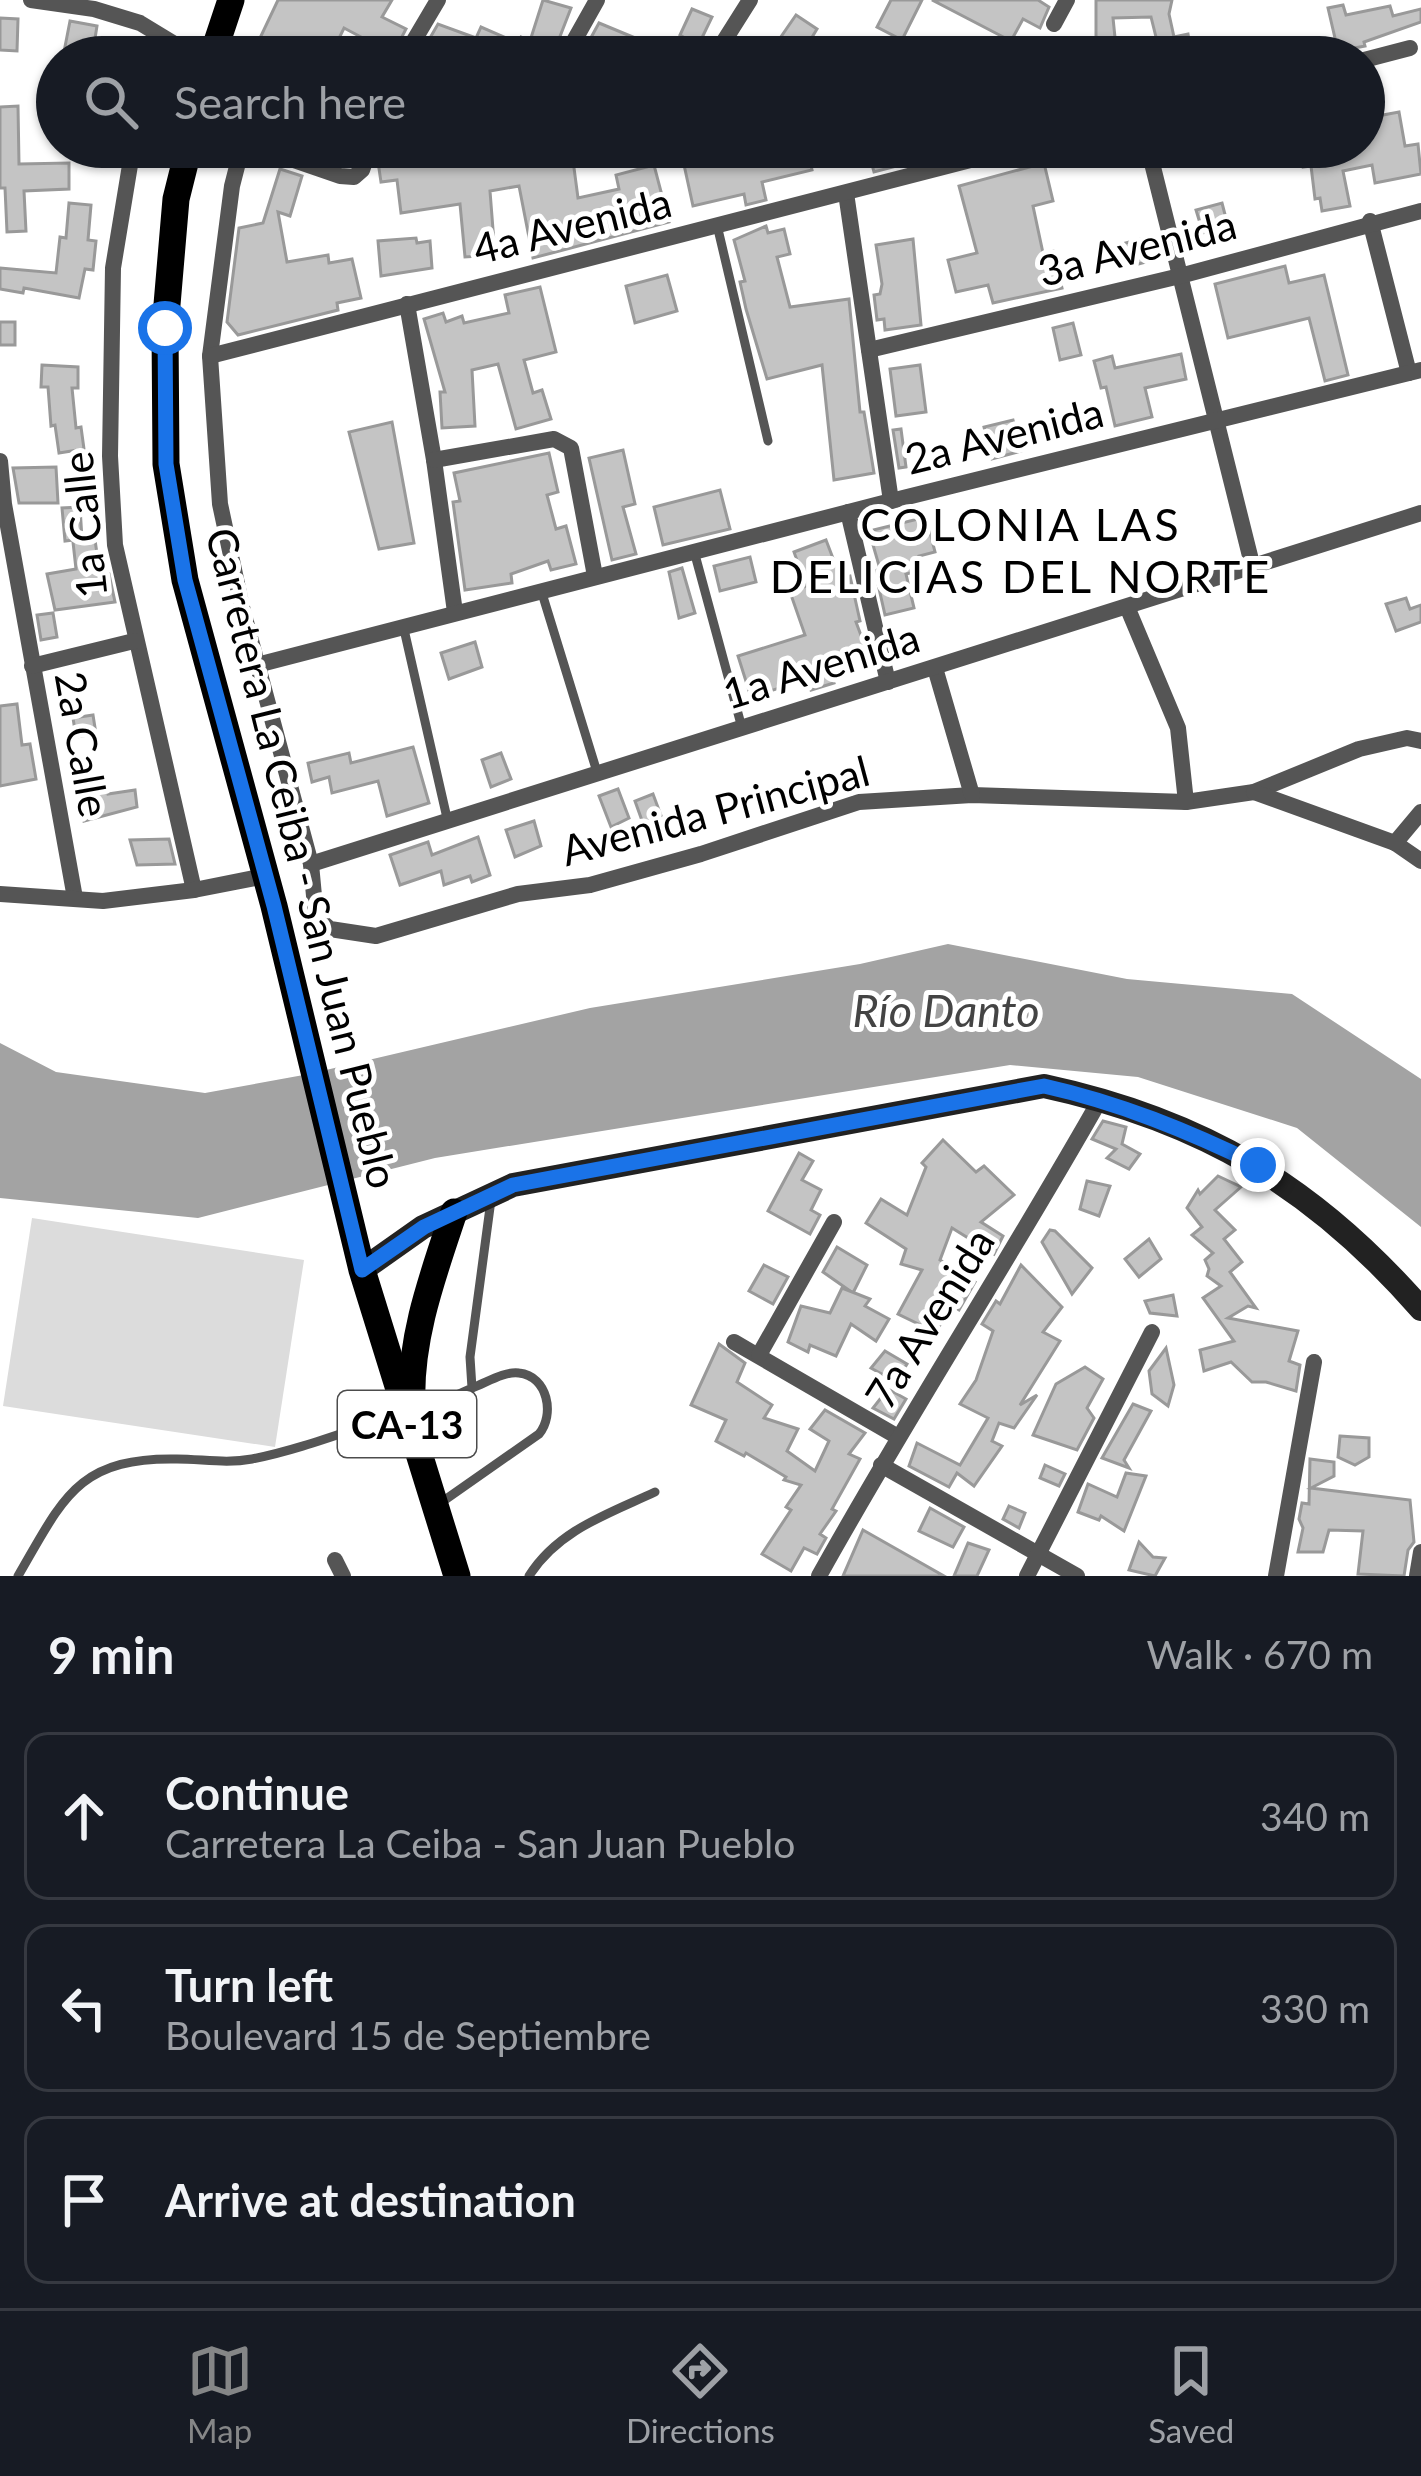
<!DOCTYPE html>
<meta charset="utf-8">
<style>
:root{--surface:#171b24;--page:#20242c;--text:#f1f3f6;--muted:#9ea1a6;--line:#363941;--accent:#858687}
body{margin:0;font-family:Lato,sans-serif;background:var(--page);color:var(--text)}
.stop{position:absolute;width:36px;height:36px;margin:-27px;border:9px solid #1a73e8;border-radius:50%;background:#fff}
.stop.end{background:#1a73e8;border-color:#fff;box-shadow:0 3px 12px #0008}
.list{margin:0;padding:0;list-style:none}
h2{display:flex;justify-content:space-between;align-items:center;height:156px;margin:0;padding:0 48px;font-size:51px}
h2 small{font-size:39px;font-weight:400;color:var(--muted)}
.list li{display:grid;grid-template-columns:78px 1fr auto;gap:36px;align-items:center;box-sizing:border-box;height:168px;margin:0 24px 24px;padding:0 24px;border:3px solid var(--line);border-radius:24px}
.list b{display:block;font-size:45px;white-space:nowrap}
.list p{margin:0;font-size:39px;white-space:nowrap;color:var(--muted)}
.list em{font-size:39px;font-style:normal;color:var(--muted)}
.icon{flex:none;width:66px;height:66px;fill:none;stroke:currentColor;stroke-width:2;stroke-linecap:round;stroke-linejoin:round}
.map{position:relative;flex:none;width:1421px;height:1576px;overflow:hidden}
.search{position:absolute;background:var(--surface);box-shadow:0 3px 9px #0004;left:36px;right:36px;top:36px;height:132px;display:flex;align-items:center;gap:30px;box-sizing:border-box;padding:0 42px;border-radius:66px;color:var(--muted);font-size:45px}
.sheet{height:732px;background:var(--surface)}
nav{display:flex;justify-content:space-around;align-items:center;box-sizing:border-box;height:168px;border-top:3px solid var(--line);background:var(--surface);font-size:33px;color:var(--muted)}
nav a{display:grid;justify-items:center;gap:6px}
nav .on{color:var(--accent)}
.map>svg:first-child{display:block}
.green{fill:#dcdcdc}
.water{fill:#a3a3a3}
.building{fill:#c4c4c4;stroke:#999;stroke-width:3}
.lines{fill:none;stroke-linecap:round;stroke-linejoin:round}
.lane{stroke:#555;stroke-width:9}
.street{stroke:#555;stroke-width:16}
.secondary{stroke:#222;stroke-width:24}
.primary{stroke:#000;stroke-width:27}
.route{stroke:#1a73e8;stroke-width:15}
.labels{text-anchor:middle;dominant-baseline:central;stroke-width:10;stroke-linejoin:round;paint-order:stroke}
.shield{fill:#fff;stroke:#4c4c4c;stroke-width:3}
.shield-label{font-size:39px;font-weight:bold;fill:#000}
.street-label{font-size:42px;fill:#000;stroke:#fff}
.neighbourhood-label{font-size:45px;letter-spacing:3px;fill:#000;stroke:#fff}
.water-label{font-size:45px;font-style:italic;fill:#444;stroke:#fff}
</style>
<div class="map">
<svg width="1421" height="1576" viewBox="0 0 1421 1576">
<rect width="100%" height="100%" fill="#fff"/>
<!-- green -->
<path class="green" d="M32,1218L304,1260L275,1447L3,1406Z"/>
<!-- water -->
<path class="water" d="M948,944L1127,979L1292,994L1421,1079V1227L1297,1128L1138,1077L1010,1065L435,1158L198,1218L0,1198V1043L56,1072L205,1093L309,1074L590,1008L860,964Z"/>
<!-- building -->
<g class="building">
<path d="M278,0H392L382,17L406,29L393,54L344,28L330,57H300L260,38Z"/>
<path d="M543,0L571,8L552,57H419L438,24L476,38L481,27L518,43L521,37L530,41Z"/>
<path d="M891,0H922L902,40L877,27Z"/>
<path d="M932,0H1038L1049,7L1040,28L1023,19L1011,41Z"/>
<path d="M1096,0H1172L1169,14L1174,37L1188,34L1192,57H1161L1151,17L1113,18L1117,57H1096Z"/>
<path d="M1343,5L1346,15L1390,6L1393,16L1421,9V22L1364,42L1365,46L1338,51L1328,8Z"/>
<path d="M692,9L712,17L698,46L680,35Z"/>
<path d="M796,15L817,29L800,57H767Z"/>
<path d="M0,18L18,19L17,51L0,50Z"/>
<path d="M70,21L97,26L92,57H63Z"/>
<path d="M599,23L681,57H623L588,43Z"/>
<path d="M1373,71L1383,115L1399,112L1405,146L1418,144L1421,174L1375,183L1372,165L1343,171L1350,206L1322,211L1320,198L1315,199L1311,166L1303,167L1298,147H1364V72Z"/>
<path d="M18,106L19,164L69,163V189L24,191L26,231L7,232L5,188H0V107Z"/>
<path d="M295,147H350L343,163Z"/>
<path d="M426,147L428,152L510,147L504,164L572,153L578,198L619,189L616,175L654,165L669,222L533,258L519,186L490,191L495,255L465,257L460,204L401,213L397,180L381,182L378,162L381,153Z"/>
<path d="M697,147H807L812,170L762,182L766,200L746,205L744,194L693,206L681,151Z"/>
<path d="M867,147H957V150L874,172Z"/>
<path d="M1044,163L1053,201L1033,206L1043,253L1053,251L1062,288L993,303L988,285L956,292L948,260L977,253L959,186Z"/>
<path d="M280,169L302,176L290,216L278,212L287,262L328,255L329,263L352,259L361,298L337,303L338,310L238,335L227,322L239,228L263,223Z"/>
<path d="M69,203L91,205L88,240L96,241L93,270L85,269L79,298L24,288L23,293L0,289V268L56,273L60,237L66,238Z"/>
<path d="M1222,203L1228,226L1203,233L1196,210Z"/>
<path d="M766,226L768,233L784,229L790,254L777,257L790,307L849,299L860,412H864L874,473L834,480L822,365L767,379L746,309L740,282L745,281L734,240Z"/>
<path d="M416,238L417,243L430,241L432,268L381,276L378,241Z"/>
<path d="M1144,238L1150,261L1120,269L1114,246Z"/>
<path d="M913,239L921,325L885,330L884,319L877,320L874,295L880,294L882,284L876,245Z"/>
<path d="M1285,266L1289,283L1324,275L1348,375L1325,381L1309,318L1228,338L1215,284Z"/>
<path d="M667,275L677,311L635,323L626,286Z"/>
<path d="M540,287L556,352L524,360L533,393L542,390L551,419L516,429L498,364L472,370L475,426L442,428L440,392H445L424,319L443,313L446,322L462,316L464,323L509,313L505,295Z"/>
<rect x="0" y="322" width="15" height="23"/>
<path d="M1073,323L1081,355L1060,360L1053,328Z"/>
<path d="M1181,354L1186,379L1145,388L1152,417L1115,426L1106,387L1101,388L1094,361L1112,356L1115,368Z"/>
<path d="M42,365L78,367V388H72L76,428L81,427L84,449L59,453L55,425L51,426L48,387H41Z"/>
<path d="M920,365L926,412L896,416L890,369Z"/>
<path d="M1013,420L1021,451L992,459L984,427Z"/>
<path d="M392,422L414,543L379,549L349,432Z"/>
<path d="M901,429L906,467L899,468L893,430Z"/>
<path d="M623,450L635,504L623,507L636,554L612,560L589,458Z"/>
<path d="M549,453L558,492L547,495L556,529L566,526L576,564L551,570L548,561L511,574L512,583L465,590L453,502L460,501L454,473Z"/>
<path d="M56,467L58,503H19L13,468Z"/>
<path d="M720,490L730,529L663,545L654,507Z"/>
<path d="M80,507L82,539L65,541L62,508Z"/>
<path d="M926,517L935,552L919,556L922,570L906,574L914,608L885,615L875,571L880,569L869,531Z"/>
<path d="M95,540L100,574H109L115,602L55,610L47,574L76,569L73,542Z"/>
<path d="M826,540L839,574L842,578L850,576L860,621L856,622L865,646L827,660L834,683L811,690L808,679L751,697L738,656L805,635L790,592L806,586L794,552Z"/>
<path d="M750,557L756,582L720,591L714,566Z"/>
<path d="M682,568L695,613L679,618L669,572Z"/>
<path d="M1406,598L1410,609L1421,605V622L1396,631L1386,604Z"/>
<path d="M53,613L57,637L41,640L37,615Z"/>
<path d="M475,642L482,667L449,679L441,653Z"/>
<path d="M17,704L22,745L30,744L36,779L0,786V706Z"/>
<path d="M93,715L96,734L76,737L73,718Z"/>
<path d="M413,747L429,803L387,816L378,781L332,793L329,777L312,782L308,763L349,753L351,763Z"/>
<path d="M501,753L511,779L491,787L482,760Z"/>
<path d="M104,774L108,794L135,790L137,807L84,821L79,782Z"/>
<path d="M618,789L629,818L611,827L599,796Z"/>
<path d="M653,794L663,821L645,829L635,801Z"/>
<path d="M534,821L541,846L515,857L506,830Z"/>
<path d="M478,837L490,875L472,882L470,876L444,885L441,871L400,885L390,855L428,842L432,855Z"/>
<path d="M169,839L175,864L137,865L130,840Z"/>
<path d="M1103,1121L1126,1127L1122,1144L1140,1154L1129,1169L1107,1158L1116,1149L1092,1139Z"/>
<path d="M943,1140L976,1172L984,1166L1014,1195L981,1222L1003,1236L994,1254L952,1228L940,1260L975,1282L959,1310L948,1303L937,1333L898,1314L922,1270L901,1264L906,1249L866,1223L881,1199L907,1215L926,1167L922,1163Z"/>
<path d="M799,1153L813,1161L802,1180L821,1190L811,1210L820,1215L810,1234L768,1211Z"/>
<path d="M1218,1176L1241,1187L1215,1210L1235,1230L1224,1239L1242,1262L1230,1272L1256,1308L1248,1306L1228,1318L1298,1331L1289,1361L1300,1365L1296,1391L1266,1382H1252L1231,1362L1204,1371L1200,1350L1234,1341L1203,1298L1221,1286L1207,1276L1209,1269L1205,1260L1213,1253L1192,1235L1202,1227L1187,1208L1198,1190L1200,1194Z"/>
<path d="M1087,1181L1110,1186L1099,1216L1080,1209Z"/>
<path d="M1050,1230L1055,1231L1092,1268L1072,1294L1042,1242Z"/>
<path d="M1149,1239L1161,1259L1139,1277L1125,1259Z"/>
<path d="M837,1247L867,1265L853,1293L823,1272Z"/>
<path d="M764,1265L788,1277L773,1304L749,1291Z"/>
<path d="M1021,1265L1062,1307L1043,1332L1060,1341L1020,1405L1037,1395L1014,1428L999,1423L992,1441L1002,1446L974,1486L957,1473L949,1487L909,1466L917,1443L960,1465L988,1418L960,1404L976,1380L993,1331L982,1324L996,1301L1000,1304Z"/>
<path d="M842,1288L870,1299L865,1306L889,1319L876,1341L851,1324L836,1356L810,1345L808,1352L788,1342L801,1306L830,1313Z"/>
<path d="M1173,1295L1177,1316L1150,1313L1145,1301Z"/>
<path d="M719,1344L745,1363L737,1382L772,1405L764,1418L798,1429L787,1451L815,1471L829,1441L810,1429L825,1410L865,1433L849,1454L860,1459L832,1509L836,1511L820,1534L826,1538L817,1554L804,1548L791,1571L762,1554L791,1510L786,1507L801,1485L784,1480L786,1477L746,1453L744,1456L716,1441L726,1420L691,1405Z"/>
<path d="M1166,1348L1174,1385L1168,1406L1152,1394L1149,1371Z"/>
<path d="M885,1351L907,1364L896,1382L871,1368Z"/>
<path d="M1085,1367L1103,1379L1087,1408L1094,1418L1077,1450L1033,1435L1056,1384Z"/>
<path d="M888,1389L906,1399L894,1419L873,1408Z"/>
<path d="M1133,1404L1151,1411L1124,1460L1129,1468L1102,1458Z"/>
<path d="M1340,1436L1369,1438V1457L1355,1465L1338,1457Z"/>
<path d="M1310,1459L1334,1462V1476L1311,1488L1410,1500L1414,1542L1408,1550L1404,1576L1358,1574L1363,1531L1329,1530L1323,1552H1298L1303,1528L1299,1519L1302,1503L1309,1504Z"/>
<path d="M1045,1465L1065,1474L1059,1486L1040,1478Z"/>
<path d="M1126,1473L1146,1476L1124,1531L1101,1516L1099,1520L1078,1512L1088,1484L1117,1497Z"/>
<path d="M1009,1506L1025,1513L1019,1528L1003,1519Z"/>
<path d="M930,1508L964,1527L953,1547L919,1531Z"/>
<path d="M863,1530L944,1576H843Z"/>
<path d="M1139,1542L1153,1557L1165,1558L1155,1576L1129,1570Z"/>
<path d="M968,1543L989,1550L977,1576H954Z"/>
</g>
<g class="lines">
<!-- lane -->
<g class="lane">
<path d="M717,225L768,441"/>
<path d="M694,551L742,728"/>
<path d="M541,590L597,772"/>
<path d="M403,625L447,818"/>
<path d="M414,1414L472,1388L470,1357L491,1200"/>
<path d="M439,1504L539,1434C555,1415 548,1376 519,1373C504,1371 486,1383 472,1388"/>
<path d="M18,1576C63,1499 77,1457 177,1459C202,1459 226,1464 252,1459C303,1449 354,1428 404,1413"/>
<path d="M529,1576C558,1530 608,1514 655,1492"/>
</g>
<!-- street -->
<g class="street">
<path d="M31,0L94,9L140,23L196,57"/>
<path d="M1054,24L1067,0"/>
<path d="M406,54L438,0"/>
<path d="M565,57L597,0"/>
<path d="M714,57L750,0"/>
<path d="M1364,60L1410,48"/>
<path d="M133,147L113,268L110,456L115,545L194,890"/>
<path d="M242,147L232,186L210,356L220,504L242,607L311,864L316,917L330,929L376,936L518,894L590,885L701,854L859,802L972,795L1186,802L1254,792L1359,749L1407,738L1421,741"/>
<path d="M256,147L340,176L354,177L362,170L370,147"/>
<path d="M1148,147L1253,568"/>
<path d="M846,193L891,501"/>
<path d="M1370,221L1409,373"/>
<path d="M407,304L434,460L455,612"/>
<path d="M869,350L1180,276L1421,211"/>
<path d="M210,356L1021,147"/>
<path d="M434,460L554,439L571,448L595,576"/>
<path d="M0,461L4,504L75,898"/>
<path d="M848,512L888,682"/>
<path d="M1128,609L1178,728L1186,802"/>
<path d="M257,665L891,501L1421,370"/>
<path d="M32,666L134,641"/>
<path d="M935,668L972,795"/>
<path d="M1254,792L1395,843L1421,861"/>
<path d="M1395,843L1421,812"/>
<path d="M311,864L1421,513"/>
<path d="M0,894L103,901L194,890L265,876"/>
<path d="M734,1342L898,1437"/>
<path d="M759,1355L834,1222"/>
<path d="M881,1465L1077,1576"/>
<path d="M335,1560L343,1576"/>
<path d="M819,1576C909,1414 1010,1259 1101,1098"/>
<path d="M1027,1576L1152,1332"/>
<path d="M1276,1576L1314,1362"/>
<path d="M1417,1576L1421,1552"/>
</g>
<!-- secondary -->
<path class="secondary" d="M362,1270L423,1227L513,1185L1044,1086C1202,1120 1315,1187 1421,1309"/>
<!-- primary -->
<g class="primary">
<path d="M212,57L231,0"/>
<path d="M189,147L176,199L165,328L166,464L185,580L274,906L362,1270L457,1576"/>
<path d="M412,1406C409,1339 433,1275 454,1212"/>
</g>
</g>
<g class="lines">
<!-- route -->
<path class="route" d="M165,328L166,464L185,580L274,906L362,1270L424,1227L513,1185L1044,1086C1120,1103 1188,1131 1258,1165"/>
</g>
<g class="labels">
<!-- shield labels -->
<rect class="shield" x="338" y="1391" width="138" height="66" rx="9"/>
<g class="shield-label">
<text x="407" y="1424">CA-13</text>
</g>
<!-- street labels -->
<g class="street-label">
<text transform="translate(572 225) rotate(-14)">4a Avenida</text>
<text transform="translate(1137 247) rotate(-14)">3a Avenida</text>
<text transform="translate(1004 435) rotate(-14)">2a Avenida</text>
<text transform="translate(84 525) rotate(-96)">1a Calle</text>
<text transform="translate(821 665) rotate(-17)">1a Avenida</text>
<text transform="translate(83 744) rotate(80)">2a Calle</text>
<text transform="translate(715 810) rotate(-15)">Avenida Principal</text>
<text transform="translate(303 858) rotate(76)">Carretera La Ceiba - San Juan Pueblo</text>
<text transform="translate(929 1318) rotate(-58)">7a Avenida</text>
</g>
<!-- neighbourhood labels -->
<g class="neighbourhood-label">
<text x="1021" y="524">COLONIA LAS<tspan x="1021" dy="52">DELICIAS DEL NORTE</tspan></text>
</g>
<!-- water labels -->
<g class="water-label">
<text x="946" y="1010">Río Danto</text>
</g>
</g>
</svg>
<div class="stop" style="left:165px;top:328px"></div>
<div class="stop end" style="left:1258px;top:1165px"></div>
<div class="search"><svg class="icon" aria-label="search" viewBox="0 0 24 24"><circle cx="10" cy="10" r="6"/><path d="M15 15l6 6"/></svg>Search here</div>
</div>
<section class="sheet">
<h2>9 min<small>Walk · 670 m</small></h2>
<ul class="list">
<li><svg class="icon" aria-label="ahead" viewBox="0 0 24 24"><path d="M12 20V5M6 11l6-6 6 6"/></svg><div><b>Continue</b><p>Carretera La Ceiba - San Juan Pueblo</p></div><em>340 m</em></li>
<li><svg class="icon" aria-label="left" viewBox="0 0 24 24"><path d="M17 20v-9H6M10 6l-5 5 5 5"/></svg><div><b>Turn left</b><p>Boulevard 15 de Septiembre</p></div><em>330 m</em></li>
<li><svg class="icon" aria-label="arrive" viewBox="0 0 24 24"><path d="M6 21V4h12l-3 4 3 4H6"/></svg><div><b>Arrive at destination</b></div></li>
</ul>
</section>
<nav>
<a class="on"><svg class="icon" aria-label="map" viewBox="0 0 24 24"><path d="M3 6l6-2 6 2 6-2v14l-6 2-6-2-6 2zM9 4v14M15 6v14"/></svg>Map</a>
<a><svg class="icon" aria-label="directions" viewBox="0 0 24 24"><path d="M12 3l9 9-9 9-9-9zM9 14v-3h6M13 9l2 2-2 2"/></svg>Directions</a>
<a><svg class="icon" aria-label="saved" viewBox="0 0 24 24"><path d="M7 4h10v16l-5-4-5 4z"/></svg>Saved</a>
</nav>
